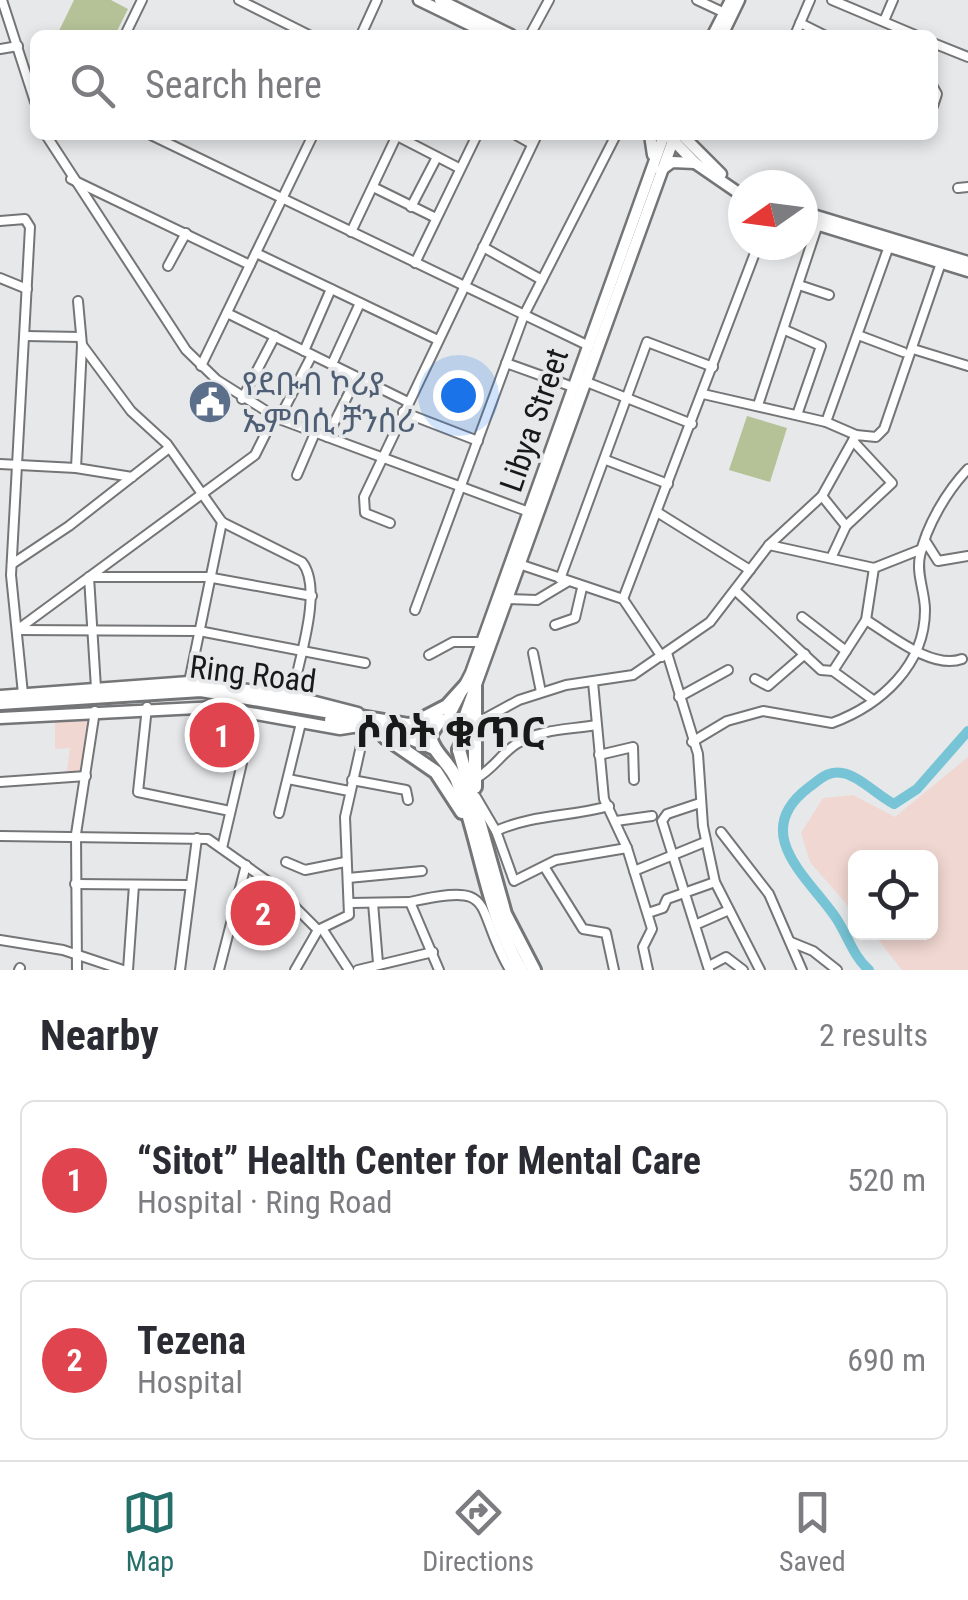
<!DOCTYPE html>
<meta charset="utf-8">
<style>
:root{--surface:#fff;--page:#f7f7f7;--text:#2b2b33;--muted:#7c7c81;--line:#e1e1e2;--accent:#256f6a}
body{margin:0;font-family:"Roboto Condensed","Noto Sans Ethiopic",sans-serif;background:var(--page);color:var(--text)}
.controls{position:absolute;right:30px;bottom:30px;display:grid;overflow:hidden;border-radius:15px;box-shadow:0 5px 15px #0003}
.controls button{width:90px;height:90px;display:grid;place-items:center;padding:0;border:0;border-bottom:2px solid var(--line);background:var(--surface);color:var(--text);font:50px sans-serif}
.compass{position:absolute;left:728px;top:170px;width:90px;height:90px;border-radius:50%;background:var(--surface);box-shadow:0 5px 15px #0003;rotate:256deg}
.you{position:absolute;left:458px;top:395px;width:35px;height:35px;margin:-25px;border:8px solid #fff;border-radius:50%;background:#1a73e8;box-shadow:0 0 0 15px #1a73e833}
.badge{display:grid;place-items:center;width:65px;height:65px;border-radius:50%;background:var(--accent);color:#fff;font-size:32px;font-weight:700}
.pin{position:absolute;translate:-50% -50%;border:5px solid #fff;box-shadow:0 2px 10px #0006}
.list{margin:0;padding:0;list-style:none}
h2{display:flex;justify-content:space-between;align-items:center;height:130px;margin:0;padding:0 40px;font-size:42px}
h2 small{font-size:32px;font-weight:400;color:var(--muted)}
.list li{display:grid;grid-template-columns:65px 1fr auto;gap:30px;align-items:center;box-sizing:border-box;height:160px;margin:0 20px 20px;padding:0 20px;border:2px solid var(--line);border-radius:15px}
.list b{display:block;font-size:38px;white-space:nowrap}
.list p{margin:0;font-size:32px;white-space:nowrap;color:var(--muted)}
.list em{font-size:32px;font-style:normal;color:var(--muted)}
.icon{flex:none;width:55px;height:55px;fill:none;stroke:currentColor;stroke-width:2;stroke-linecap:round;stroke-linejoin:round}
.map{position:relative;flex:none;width:968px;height:970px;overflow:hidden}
.search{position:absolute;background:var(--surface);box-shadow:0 5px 15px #0003;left:30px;right:30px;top:30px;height:110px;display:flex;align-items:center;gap:25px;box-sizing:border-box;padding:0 35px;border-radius:15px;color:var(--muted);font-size:38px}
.sheet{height:490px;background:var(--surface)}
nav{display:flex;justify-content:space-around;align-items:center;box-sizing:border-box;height:140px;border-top:2px solid var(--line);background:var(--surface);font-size:28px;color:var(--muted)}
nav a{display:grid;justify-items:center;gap:5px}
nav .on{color:var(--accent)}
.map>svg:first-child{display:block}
.medical{fill:#f1d7d1}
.green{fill:#b5c298}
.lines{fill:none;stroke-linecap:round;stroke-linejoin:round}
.river{stroke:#76c4d5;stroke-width:10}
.minor-casing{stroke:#747577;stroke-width:12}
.major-casing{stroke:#747577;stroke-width:15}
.highway-casing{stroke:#747577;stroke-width:18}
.minor{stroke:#fff;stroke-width:8}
.major{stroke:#fff;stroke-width:10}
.highway{stroke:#fff;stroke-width:12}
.labels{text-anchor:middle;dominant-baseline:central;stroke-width:8;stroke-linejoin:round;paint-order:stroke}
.service-label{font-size:32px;fill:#4e5e75;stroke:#e6e8ea;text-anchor:start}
.street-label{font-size:32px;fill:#181919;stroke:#e6e8ea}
.district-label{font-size:42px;font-weight:bold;fill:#181919;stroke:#e6e8ea}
</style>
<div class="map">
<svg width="968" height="970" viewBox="0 0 968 970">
<rect width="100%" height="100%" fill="#e6e8ea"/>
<!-- medical -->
<g class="medical">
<path d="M90,716L82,776L66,777L70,748L55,749V720Z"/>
<path d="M968,757V970H902L873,933L930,932V858H856L855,914L810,862L801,833L823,798L853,795L895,817Z"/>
<path d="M272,886L280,893L273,921L264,933L248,926L247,920L256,899Z"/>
</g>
<!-- green -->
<g class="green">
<path d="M74,0H111L128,9L115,35H57Z"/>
<path d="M747,416L787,428L770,482L729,470Z"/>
</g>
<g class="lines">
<!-- river -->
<path class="river" d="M869,970C853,956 848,936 836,918C811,880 748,834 808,788C819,780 828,770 842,773C858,775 878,796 894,804L917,789L968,731"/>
<!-- minor casing -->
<g class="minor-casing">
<g id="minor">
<path d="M2,0L35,102"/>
<path d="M239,0L309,35"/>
<path d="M697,0L729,15"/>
<path d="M832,0L915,35"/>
<path d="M884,21L893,0"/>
<path d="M800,23L824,35"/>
<path d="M125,35L142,0"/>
<path d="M361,35L377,0"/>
<path d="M530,35L549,0"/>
<path d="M795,35L810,0"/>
<path d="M933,43L968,57"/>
<path d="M0,49L18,46"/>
<path d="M933,87L937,94L933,106"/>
<path d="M46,135L186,350L217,380L279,419L529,512"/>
<path d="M151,135L587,345"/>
<path d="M516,135L532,144"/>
<path d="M397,136L459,168"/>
<path d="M71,179L250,265"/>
<path d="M373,187L436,218"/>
<path d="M958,188L968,187"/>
<path d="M411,207L437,157"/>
<path d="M0,221L25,219L30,227L11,575L23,694"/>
<path d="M351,232L397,135"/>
<path d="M483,247L542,280"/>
<path d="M256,253L438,340"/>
<path d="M415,263L477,135"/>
<path d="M168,266L186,233"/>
<path d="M0,278L27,289"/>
<path d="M799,285L829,295"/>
<path d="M227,313L408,402"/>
<path d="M785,330L821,346L797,415"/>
<path d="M858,335L903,352"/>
<path d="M25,336L81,337"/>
<path d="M82,345L131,411L167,444L222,522L302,562C324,589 298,662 292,696"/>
<path d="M913,349L968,366"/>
<path d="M304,351L331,289"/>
<path d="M506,363L573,387"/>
<path d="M332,364L360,303"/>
<path d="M201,366L313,135"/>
<path d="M584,381L692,424"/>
<path d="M703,394L826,422L856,435"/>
<path d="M242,399L275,336"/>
<path d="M758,405L818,224"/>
<path d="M403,412L478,441"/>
<path d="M279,419L312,355"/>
<path d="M826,422L889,246"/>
<path d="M327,437L357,377"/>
<path d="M606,460L668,484"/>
<path d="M0,464L76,468L132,477"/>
<path d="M76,468L82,345L78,301"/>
<path d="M297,475L315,433"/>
<path d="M822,496L846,526"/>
<path d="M657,512L750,570"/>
<path d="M390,523L365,513L364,497L537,135"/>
<path d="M926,542L938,561L968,556"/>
<path d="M769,545L874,568L922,549"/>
<path d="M832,556L846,526L892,483L853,441"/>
<path d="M516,563L623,599L662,657"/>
<path d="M12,564L69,526L169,448"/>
<path d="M560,579L647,342L713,367"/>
<path d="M736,591L821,670L833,671L873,700"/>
<path d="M505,599L537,600L567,582"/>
<path d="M623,599L758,245"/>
<path d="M415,610L524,315L616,135"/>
<path d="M802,617L846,651"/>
<path d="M866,620C891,635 932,670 962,659"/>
<path d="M555,625L575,618L582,588"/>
<path d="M17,630L199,631L365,663"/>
<path d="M17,630L255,455L274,417"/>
<path d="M533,653L541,692"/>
<path d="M667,653L698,754L703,826L715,882L760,970"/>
<path d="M429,655L453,642H482"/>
<path d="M833,671L866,620L874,568"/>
<path d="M755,679L768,686L805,654"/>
<path d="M189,682L222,522"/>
<path d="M593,682L604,799L627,848L652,929L643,947L648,970"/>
<path d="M96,688L89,577H207L312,596"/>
<path d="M679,697L728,670"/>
<path d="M147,707L138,792L230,811"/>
<path d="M217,707L209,741L241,757L242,763L222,848"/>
<path d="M474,718L484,719L519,700L566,685L633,675L710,622L769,545L822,496L856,435L876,437L884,429L942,260"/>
<path d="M692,742L727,721L763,711L832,723C881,705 925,665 925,610C925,592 916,574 920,556C926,526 947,491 968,469"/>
<path d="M599,755L633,747L634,780"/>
<path d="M288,779L349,791"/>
<path d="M475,779C494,769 502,752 518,743C544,728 568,730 596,725"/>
<path d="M352,780L406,790L408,800"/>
<path d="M0,782L86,776"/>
<path d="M476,797L496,831L514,881L556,860L627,848"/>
<path d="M700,803L667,814L662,821L709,970"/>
<path d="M279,813L301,723"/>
<path d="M616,821L652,816"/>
<path d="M496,831C533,814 571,817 609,806"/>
<path d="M721,832L769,894L802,970"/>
<path d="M0,836L208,839L273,885L318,930"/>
<path d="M286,862L305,870L345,862"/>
<path d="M545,868L583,929L606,933L614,970"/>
<path d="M634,871L705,842"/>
<path d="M348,878L422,871"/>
<path d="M75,884L188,885"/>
<path d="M410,902C501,881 472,906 510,970"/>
<path d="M350,903L410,902L439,970"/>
<path d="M373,903L378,963"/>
<path d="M648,913L663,908L667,899L715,882"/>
<path d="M695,925L729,910"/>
<path d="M323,930L349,970"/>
<path d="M0,940L63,950L123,970"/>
<path d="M791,942L813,951L837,970"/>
<path d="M709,966L726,957L743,970"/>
<path d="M19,970L20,968"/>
<path d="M77,970L76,834L95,711"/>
<path d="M128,970L134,885"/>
<path d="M180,970L197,838"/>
<path d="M219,970L246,865"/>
<path d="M295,970L318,930L349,915L345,817L365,728"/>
<path d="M358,970L433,952"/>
</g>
</g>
<!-- major casing -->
<g class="major-casing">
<g id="major">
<path d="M419,0L491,35"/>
<path d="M440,0L511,35"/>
<path d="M713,35L731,0"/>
<path d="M722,35L739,0"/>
<path d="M650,135L653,155"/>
<path d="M682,135L721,174"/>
<path d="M670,137L695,163L743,196"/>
<path d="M661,170L672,162L695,163"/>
<path d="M803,212L968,262"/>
<path d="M803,220L968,271"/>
<path d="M0,696L189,682L292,696L358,713"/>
<path d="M0,718L217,707L340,729L359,726"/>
<path d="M447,720L471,673L664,135"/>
<path d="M461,726L675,135"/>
</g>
</g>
<!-- highway casing -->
<g class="highway-casing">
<g id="highway">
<path d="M475,683V787"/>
<path d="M0,703L201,690L408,725L452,720L465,736L459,750"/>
<path d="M422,719L447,706L466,685"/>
<path d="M331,720L408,737L434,748"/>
<path d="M438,723L430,735C432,752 450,763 457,780C481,843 486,911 521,970"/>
<path d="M385,737L436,772L462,812"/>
<path d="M459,750L505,914L534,970"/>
</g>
</g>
<!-- minor -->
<use href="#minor" class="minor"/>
<!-- major -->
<use href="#major" class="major"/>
<!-- highway -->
<use href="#highway" class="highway"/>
</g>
<!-- icons -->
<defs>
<g id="civic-disc" transform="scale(2.25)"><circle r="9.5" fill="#5c6f8a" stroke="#e6e8ea"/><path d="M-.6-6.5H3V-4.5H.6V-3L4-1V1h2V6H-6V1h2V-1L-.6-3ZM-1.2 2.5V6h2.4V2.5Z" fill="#fff"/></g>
</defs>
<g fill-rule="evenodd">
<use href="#civic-disc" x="210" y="402"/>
</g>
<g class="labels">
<!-- service labels -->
<g class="service-label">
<text x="242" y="384">የደቡብ ኮሪያ<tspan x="242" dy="37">ኤምባሲ ቻንሰሪ</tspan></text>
</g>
<!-- street labels -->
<g class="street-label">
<text transform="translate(534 420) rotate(-71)">Libya Street</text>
<text transform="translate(253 674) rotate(7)">Ring Road</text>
</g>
<!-- district labels -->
<g class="district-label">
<text x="450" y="732">ሶስት ቁጥር</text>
</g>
</g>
</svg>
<div class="controls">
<button><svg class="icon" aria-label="locate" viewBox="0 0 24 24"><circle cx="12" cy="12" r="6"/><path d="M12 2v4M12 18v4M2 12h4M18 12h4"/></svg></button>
</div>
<svg class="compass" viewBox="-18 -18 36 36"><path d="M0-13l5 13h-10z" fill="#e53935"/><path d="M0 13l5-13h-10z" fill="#7c7c81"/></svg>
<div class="you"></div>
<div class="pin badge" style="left:222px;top:735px;background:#e0444e">1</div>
<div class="pin badge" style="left:263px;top:913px;background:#e0444e">2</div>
<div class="search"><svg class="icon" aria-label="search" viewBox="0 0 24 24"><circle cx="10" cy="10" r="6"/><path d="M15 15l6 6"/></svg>Search here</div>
</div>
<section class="sheet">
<h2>Nearby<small>2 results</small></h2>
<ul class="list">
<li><span class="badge" style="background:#e0444e">1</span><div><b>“Sitot” Health Center for Mental Care</b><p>Hospital · Ring Road</p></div><em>520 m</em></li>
<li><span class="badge" style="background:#e0444e">2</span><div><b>Tezena</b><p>Hospital</p></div><em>690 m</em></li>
</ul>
</section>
<nav>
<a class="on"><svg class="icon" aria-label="map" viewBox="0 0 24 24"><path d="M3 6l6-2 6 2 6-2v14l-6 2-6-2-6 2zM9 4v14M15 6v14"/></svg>Map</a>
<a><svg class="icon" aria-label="directions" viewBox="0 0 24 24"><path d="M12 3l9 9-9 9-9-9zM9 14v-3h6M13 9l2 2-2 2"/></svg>Directions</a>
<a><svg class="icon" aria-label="saved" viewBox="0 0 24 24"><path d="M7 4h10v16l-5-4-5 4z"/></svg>Saved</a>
</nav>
